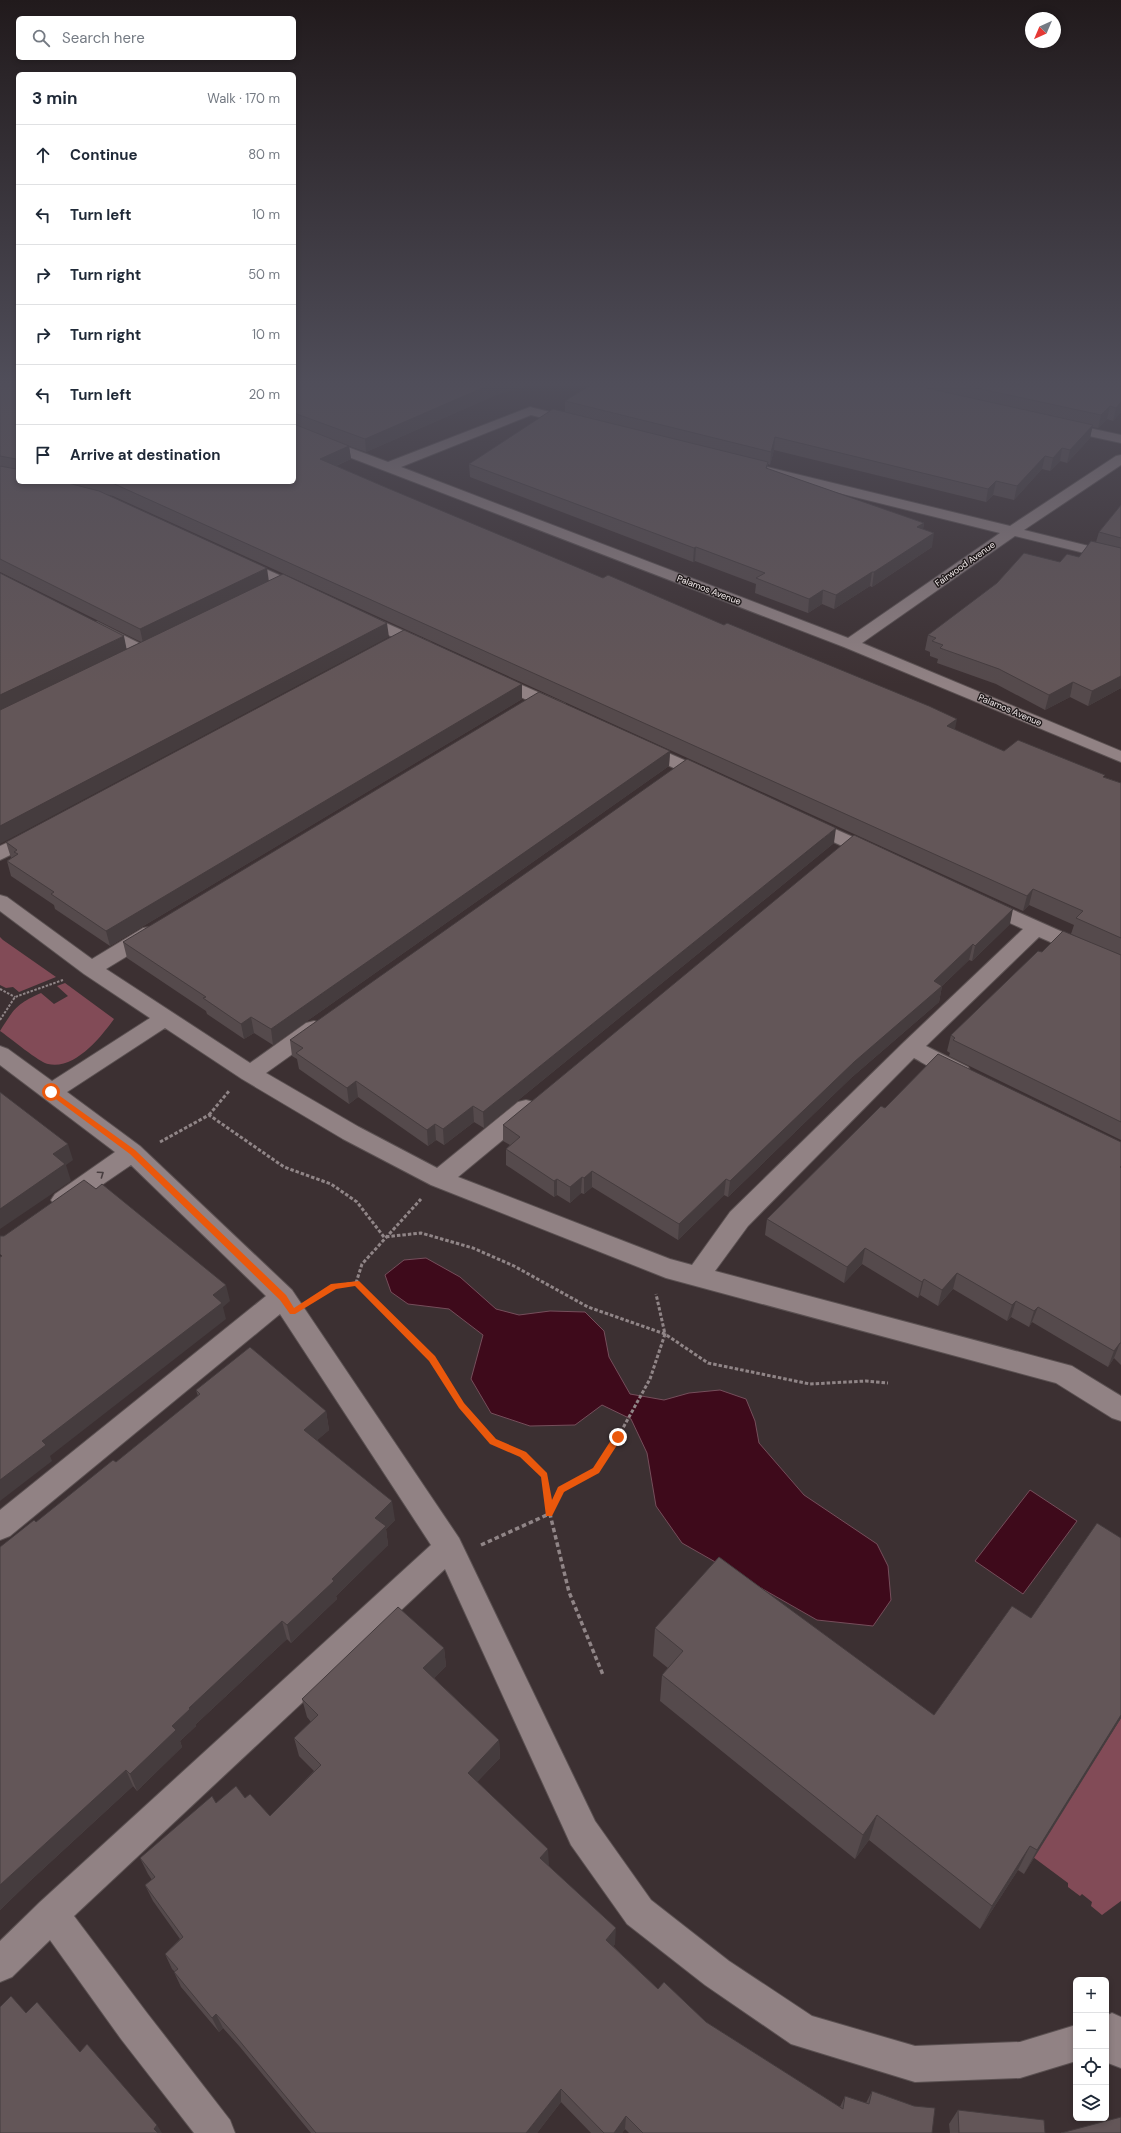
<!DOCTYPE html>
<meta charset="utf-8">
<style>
:root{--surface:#fff;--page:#f2f2f3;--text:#1f2937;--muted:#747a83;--line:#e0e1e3}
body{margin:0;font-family:"DM Sans",sans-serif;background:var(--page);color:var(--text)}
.controls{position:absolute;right:12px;bottom:12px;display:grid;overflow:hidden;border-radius:6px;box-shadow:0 2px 6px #0003}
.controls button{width:36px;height:36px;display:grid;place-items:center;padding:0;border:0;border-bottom:1px solid var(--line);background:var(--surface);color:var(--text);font:20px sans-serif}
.compass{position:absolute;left:1025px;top:12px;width:36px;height:36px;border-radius:50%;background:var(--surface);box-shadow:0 2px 6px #0003;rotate:224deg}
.stop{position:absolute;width:12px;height:12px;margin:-9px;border:3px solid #ea580c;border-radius:50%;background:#fff}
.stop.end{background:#ea580c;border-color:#fff;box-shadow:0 1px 4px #0008}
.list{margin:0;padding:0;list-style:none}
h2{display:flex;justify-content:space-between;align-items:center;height:52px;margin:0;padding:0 16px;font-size:17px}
h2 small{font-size:13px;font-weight:400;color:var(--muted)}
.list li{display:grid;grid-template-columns:26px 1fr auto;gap:12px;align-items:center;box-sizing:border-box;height:60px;padding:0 16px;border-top:1px solid var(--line)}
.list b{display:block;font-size:15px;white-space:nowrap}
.list em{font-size:13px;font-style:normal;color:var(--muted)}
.icon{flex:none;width:22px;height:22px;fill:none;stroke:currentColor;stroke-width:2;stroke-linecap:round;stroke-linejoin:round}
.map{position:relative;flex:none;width:1121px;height:2133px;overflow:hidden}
.search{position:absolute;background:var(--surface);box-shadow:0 2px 6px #0003;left:16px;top:16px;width:280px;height:44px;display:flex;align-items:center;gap:10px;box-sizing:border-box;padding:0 14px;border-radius:6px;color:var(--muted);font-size:15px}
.panel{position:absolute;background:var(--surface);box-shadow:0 2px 6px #0003;left:16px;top:72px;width:280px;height:412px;border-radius:6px}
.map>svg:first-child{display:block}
.green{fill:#824b57}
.water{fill:#3e0a1b;stroke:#754e5b}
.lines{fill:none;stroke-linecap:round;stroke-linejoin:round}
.minor-casing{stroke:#5a5051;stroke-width:2}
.path-far2{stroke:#908587;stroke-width:2;stroke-dasharray:2.5 1.5;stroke-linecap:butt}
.path-far1{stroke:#908587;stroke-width:3;stroke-dasharray:3.5 2;stroke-linecap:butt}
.path{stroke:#908587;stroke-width:3.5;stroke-dasharray:4.5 3;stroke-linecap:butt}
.minor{fill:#918284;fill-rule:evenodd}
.wall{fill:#554a4c}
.shaded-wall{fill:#453c3e}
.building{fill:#635658;stroke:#453c3e}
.oneway{stroke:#483e40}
.route{fill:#ea580c}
.labels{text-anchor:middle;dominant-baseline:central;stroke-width:3;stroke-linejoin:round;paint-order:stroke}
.far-street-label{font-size:9px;fill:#f6eeef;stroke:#201a1b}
</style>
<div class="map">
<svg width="1121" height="2133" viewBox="0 0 1121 2133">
<rect width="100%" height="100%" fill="#3c3032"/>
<!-- green -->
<g class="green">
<path d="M0,937L3,940L56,977L19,992L13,987L6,988L0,985Z"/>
<path d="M65,983L114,1019C101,1037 75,1070 48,1064C40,1063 9,1037 0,1031C14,1009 16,1004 41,993L54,1004L68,996L57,986Z"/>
<path d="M1121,1718V1901L1102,1915L1091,1906L1092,1902L1082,1894L1080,1896L1068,1887V1883L1033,1857Z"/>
</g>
<!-- water -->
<g class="water">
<path d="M426,1258L460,1277L496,1309L519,1315L550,1311L585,1312L604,1331L609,1357L630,1394L664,1400L689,1393L720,1390L746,1399L755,1421L759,1443L804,1495L877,1544L888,1566L891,1600L873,1626L817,1620L682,1543L656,1506L647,1453L631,1419L602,1405L575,1425L530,1426L491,1413L471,1379L483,1335L449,1309L408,1304L391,1292L385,1275L404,1260Z"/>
<path d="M1030,1490L1077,1521L1023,1594L975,1561Z"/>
</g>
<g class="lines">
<!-- minor casing -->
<g class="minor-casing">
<g id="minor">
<path d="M530,407L578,419L579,422L573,426L531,415L401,467L848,638L1000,533L754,472L752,469L754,466L759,465L1010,526L1116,456L1121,455V465L1024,530L1121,554V562L1015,536L862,643L1121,751V762L844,647L294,436V427L388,462Z"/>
<path d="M1062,422L1121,435V443L1057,429L1055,426L1057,423Z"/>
<path d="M241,558L308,588L311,591L308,594H298L236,565L234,562L236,559Z"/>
<path d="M361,612L431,643L433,646L431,649H419L355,620L353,617L355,614Z"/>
<path d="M97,622L149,648L151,651L149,654H137L91,630L89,627L91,624Z"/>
<path d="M494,673L565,704L567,708L565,712H553L488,682L486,678L488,674Z"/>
<path d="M643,742L714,773L717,777L714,781L708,782L702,781L637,751L634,747L637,743Z"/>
<path d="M808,817L880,849L883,853L880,857L873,859L866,857L801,827L799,823L801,819Z"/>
<path d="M34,830L41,832L43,836L41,840L0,860V846Z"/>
<path d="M0,895L7,897L92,959L143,928L150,927L157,928L160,933L157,938L106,969L250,1063L306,1023L314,1021L322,1023L325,1028L322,1033L266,1073L359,1127L437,1168L518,1102L526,1100L534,1102L537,1108L534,1114L458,1177L670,1259L692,1265L730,1212L903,1043L1023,929L977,908L974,904L977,900L984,898L991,900L1121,958V973L1039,937L926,1046L968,1067L971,1072L968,1077C950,1082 929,1066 914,1058L748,1226L715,1271L1072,1366L1121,1396V1421L1112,1418L1056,1383L666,1278L431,1185L343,1139L242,1079L165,1028L67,1092L140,1146L292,1290L459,1538L595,1821L651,1900L729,1961L812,2016L915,2046L1020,2042L1076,2025V2061L1020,2078L915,2082L791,2044L705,1985L627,1924L571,1845L445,1569L74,1916L147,2013L230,2120L235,2133H194L121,2039L50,1940L12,1977L0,1982V1941L40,1902L431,1545L280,1314L10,1536L0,1540V1510L266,1296L131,1165L71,1206L63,1209L55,1206L51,1200L55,1194L115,1152L0,1065V1046L8,1049L52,1081L150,1018L84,974L0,911Z"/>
<path d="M1112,2013L1121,2017V2068L1108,2063L1106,2058V2016Z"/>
</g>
</g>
<!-- path-far2 -->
<g class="path-far2">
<path d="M0,989L15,997"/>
<path d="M0,1020L15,997L63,980"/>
</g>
<!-- path-far1 -->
<g class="path-far1">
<path d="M209,1115L229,1091"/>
<path d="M160,1142L209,1115L284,1167L331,1184L357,1202L384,1237L421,1233L473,1248L514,1266L588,1307L665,1334L708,1363L810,1384L866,1381L888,1383"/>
<path d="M356,1283L362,1264L421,1199"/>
<path d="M317,1297L334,1286L356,1283L432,1358L462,1405L493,1441L523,1454L544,1476L548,1507"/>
<path d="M553,1507L561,1490L596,1470L618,1437L650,1379L665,1334L656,1294"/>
</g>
<!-- path -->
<g class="path">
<path d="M548,1506L569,1592L603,1675"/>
<path d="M481,1545L549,1514L553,1506"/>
</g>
<!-- minor -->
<use href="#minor" class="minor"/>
</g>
<!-- wall -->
<g class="wall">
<path d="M0,386H18V482H294V386L496,395L366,452L349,446L351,459L336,466L1004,751L1104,777L1121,783V1140L949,1056L950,1053L947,1051L951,1035L1042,952L1091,943L1071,934L1074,925L1029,905L1023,911L113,496L105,494L268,582L389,637L126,650L141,642L0,572Z"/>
<path d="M589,386H1121V412L1113,421L1107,419L1098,428L1092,427L1090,438L1067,463L1060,461L1050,471L1042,469L1014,500L993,495L986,502L774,450L770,465L768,464L767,469L924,523L923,529L932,547L872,587L870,586L834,609L822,604L808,613L755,593L756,584L695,561L693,562L470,477L469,464L565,412V401Z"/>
<path d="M1121,505V688L1088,706L1070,697L1045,710L996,684L937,663L938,659L930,656V652L925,650L928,635L1060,562L1079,557L1096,542L1099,532Z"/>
<path d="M522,684V699L110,946L55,909L54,905L11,876L7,861L11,858L6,842Z"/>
<path d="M670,751L669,766L273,1045L254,1033L244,1039L207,1014L206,1011L127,958L123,942Z"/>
<path d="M834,843L484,1128L474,1122L444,1145L436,1140L428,1146L358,1097L349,1104L299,1069L297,1059L292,1056L290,1040Z"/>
<path d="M1010,924L972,961L969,960L942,986L939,1002L851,1078L728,1197L724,1195L678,1240L592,1187L584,1194L581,1193L570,1203L557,1195L554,1197L506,1165V1149L510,1145L503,1141V1125Z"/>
<path d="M885,1108L1121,1142V1365L1114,1358L1108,1367L1032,1322L1029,1327L1011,1317L1007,1321L953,1289L938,1306L920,1295L918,1298L862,1264L844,1283L765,1235L767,1219Z"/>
<path d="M196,1390L326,1411L329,1430L317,1440L395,1520L386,1529L388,1545L336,1596L337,1599L291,1643L287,1639L195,1725L196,1726L180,1741L182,1747L137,1791L133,1786L30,1881L0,1910V1547L36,1522L116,1462L198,1396Z"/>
<path d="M655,1628L934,1715L1121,1718L1024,1874L1018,1870L980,1929L869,1840L855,1859L660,1701L662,1675L668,1668L653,1656Z"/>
<path d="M444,1648L446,1666L434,1678L499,1740L500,1758L477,1782L548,1849V1865L615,1944L613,1946L658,1989L706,2022L840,2107L845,2096L866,2103L872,2091L932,2133H629L625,2129L622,2133H591L561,2102L537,2133H311L240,2047L223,2028L219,2032L181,1987L174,1972H175L172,1969L165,1954L180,1939L153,1901L145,1885L152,1880L148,1874L140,1858L216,1803L245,1798L270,1816L314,1771L299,1756L294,1738L311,1722L307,1717L302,1699Z"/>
<path d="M958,2110L1045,2133H950L949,2124Z"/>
</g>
<!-- shaded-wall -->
<g class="shaded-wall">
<path d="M487,386H528L496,395L366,452L365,439Z"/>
<path d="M1121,402V412L1113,421L1116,408Z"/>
<path d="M1110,406L1107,419L1098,428L1101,415Z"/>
<path d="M1093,425L1090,438L1067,463L1070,450Z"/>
<path d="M775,437L774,450L770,465L771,452Z"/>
<path d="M349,446L351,459L321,472L320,459Z"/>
<path d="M1062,448L1060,461L1050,471L1053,458Z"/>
<path d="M1045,456L1042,469L1014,500L1017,486Z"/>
<path d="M996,481L993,495L986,502L988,489Z"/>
<path d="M924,523L921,537L917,527Z"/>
<path d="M934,533L932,547L872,587L874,572Z"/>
<path d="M696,547L695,561L693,562L694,548Z"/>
<path d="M267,568L269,582L143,643L140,629Z"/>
<path d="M872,572L870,586L834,609L836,595Z"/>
<path d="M823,590L822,604L808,613L809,599Z"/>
<path d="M387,623L389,637L0,844V826Z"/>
<path d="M124,636L127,651L0,712V695Z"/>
<path d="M1121,676V688L1088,706L1092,691Z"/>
<path d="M1073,682L1070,697L1045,710L1049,695Z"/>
<path d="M522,684V699L110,946L106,931Z"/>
<path d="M957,719L954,734L947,726Z"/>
<path d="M670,751L669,766L273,1045L271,1029Z"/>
<path d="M836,828L834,843L484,1128L483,1112Z"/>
<path d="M1033,889L1029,905L1023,911L1027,896Z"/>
<path d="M1013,909L1010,924L972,961L975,946Z"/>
<path d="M973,944L969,960L942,986L939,1002L851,1078L728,1197L730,1181L934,981Z"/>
<path d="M251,1017L254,1033L244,1039L241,1024Z"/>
<path d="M356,1081L358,1097L349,1104L347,1088Z"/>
<path d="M473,1106L474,1122L444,1145L443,1129Z"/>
<path d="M435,1124L436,1140L428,1146L427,1130Z"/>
<path d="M68,1144L73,1160L66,1165L71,1181L0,1229V1209L53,1154Z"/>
<path d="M592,1171V1187L584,1194V1178Z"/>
<path d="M582,1177L581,1193L570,1203V1187Z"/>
<path d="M557,1179V1195L554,1197V1181Z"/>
<path d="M726,1179L724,1195L678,1240L679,1224Z"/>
<path d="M865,1248L862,1264L844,1283L847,1267Z"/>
<path d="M957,1273L953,1289L938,1306L942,1290Z"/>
<path d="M924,1279L920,1295L918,1298L922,1282Z"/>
<path d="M226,1285L230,1301L223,1307L226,1319L50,1456L52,1461L0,1501V1480L42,1441L213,1295Z"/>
<path d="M1016,1301L1011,1317L1007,1321L1012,1305Z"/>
<path d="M1038,1307L1032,1322L1029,1327L1034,1311Z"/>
<path d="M1120,1343L1114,1358L1108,1367L1114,1351Z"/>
<path d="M326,1411L329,1430L307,1449L304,1430Z"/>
<path d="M392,1501L395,1520L386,1529L388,1545L336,1596L337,1599L291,1643L287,1625L375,1518Z"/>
<path d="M282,1621L287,1639L195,1725L196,1726L180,1741L182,1747L137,1791L130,1774L172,1726L189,1708Z"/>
<path d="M444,1648L446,1666L426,1686L423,1668Z"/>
<path d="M1121,1715V1718L1024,1874L1037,1850Z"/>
<path d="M499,1740L500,1758L469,1790L468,1773Z"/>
<path d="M126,1770L133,1786L30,1881L0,1910V1885Z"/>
<path d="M877,1815L869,1840L855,1859L863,1835Z"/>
<path d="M1030,1846L1018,1870L980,1929L992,1906Z"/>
<path d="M548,1849L549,1865L541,1874L540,1858Z"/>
<path d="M616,1928L615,1944L606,1956V1940Z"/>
<path d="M216,2014L223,2028L219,2032L212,2018Z"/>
<path d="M561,2089V2102L537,2133H526Z"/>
<path d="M626,2116L625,2129L622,2133H614Z"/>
<path d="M157,2125L162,2133H157L154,2129Z"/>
</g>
<!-- building -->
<g class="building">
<path d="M0,386H18V482H64L99,491L267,568L140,629L0,559V466L16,469V459L0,456Z"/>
<path d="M294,386H487L365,439L294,413Z"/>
<path d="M589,386H918L1093,425L1070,450L1062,448L1053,458L1045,456L1017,486L996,481L988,489L775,437L771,452L565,401Z"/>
<path d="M967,386H1121V402L1116,408L1110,406L1101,415Z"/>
<path d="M553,409L768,462L766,468L924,523L917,527L934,533L874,572H872L836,595L823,590L809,599L756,578L765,573L696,547L694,548L469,464Z"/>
<path d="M294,424L349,446L320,459L385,487L603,578L608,575L724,625L727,623L929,706L957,719L947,726L1004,751L1018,740L1105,775L1103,777L1121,783V938L1076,918L1083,911L1033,889L1027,896L110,482H294Z"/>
<path d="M1121,505V538L1099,532Z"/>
<path d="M1091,541L1121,548V676L1092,691L1073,682L1049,695L999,669L940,648L943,645L932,641L936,638L928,635L997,583L1024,553L1060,562L1067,554L1079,557Z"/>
<path d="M0,573L124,636L0,695Z"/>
<path d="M283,574L387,623L0,826V710Z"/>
<path d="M404,630L522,684L106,931L51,894L54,892L7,861L18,854L14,852L17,850L6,842Z"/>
<path d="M539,692L670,751L271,1029L251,1017L241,1024L203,998L206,997L123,942Z"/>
<path d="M687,759L836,828L483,1112L473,1106L443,1129L435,1124L427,1130L356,1081L347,1088L296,1053L303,1048L290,1040Z"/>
<path d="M854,835L1013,909L975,946L973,944L934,981L942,986L854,1062L730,1181L726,1179L679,1224L592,1171L584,1178L582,1177L570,1187L557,1179L554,1181L506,1149L520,1137L503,1125Z"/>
<path d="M1063,931L1121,955V1122L953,1040L955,1038L951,1035L1038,951L1042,952Z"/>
<path d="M938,1054L1121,1142V1166L1120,1167L1121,1168V1343H1120L1114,1351L1038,1307L1034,1311L1016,1301L1012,1305L957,1273L942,1290L924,1279L922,1282L865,1248L847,1267L767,1219L881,1106L885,1108Z"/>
<path d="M0,1092L68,1144L53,1154L65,1164L0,1209Z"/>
<path d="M84,1180L96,1189L102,1184L226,1285L213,1295L222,1303L42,1441L46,1445L0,1480V1257L2,1256L0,1254V1236H4Z"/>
<path d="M250,1347L326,1411L304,1430L392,1501L375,1518L386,1526L332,1579L334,1581L287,1625L282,1621L189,1708L190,1709L172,1726L176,1730L130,1774L126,1770L0,1885V1547L34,1520L36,1522L113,1460L116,1462L200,1394L196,1390Z"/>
<path d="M1097,1523L1121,1538V1715L1037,1850L1030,1846L992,1906L877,1815L863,1835L662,1675L683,1651L655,1628L719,1557L934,1715L1012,1606L1031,1618Z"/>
<path d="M398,1607L444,1648L423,1668L499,1740L468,1773L548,1849L540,1858L616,1928L606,1940L658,1989L664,1982L706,2022L843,2109L845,2096L869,2104L872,2091L914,2106L935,2108L932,2133H643L626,2116L614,2133H604L561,2089L526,2133H316L233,2033L216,2014L212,2018L174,1972L178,1969L165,1954L183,1937L145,1885L155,1877L140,1858L212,1796L216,1803L236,1786L245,1798L250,1794L270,1816L321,1765L294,1738L318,1715L302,1699Z"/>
<path d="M11,1996L26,2013L37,2002L80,2052L87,2044L157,2125L154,2129L158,2133H0V2007Z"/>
<path d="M958,2110L1044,2120L1045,2133H959Z"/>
<path d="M1121,2117V2133H1061Z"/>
</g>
<!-- one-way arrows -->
<defs><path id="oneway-chevron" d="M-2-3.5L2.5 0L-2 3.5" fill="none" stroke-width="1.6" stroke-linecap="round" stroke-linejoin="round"/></defs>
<use class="oneway" href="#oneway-chevron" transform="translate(101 1174) rotate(-35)"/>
<!-- sky -->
<linearGradient id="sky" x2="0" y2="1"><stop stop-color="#211a1c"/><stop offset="0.56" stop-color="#504e5a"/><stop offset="1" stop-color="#504e5a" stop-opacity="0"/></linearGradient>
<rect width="1121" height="685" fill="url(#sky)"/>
<!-- route -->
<path class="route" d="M49,1091H53L135,1150L286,1295L294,1308L331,1284L359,1281L435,1356L464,1403L496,1439L526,1452L547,1473L552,1500L558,1487L593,1468L615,1434H621V1439L599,1473L564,1492L552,1516H546L541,1477L520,1457L490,1444L459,1408L429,1361L355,1286L336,1289L295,1314H290L280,1300L130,1154L49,1094Z"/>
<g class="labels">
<!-- far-street labels -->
<g class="far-street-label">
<text transform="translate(965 564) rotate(-35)">Fairwood Avenue</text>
<text transform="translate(709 590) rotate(21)">Palamos Avenue</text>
<text transform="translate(1010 710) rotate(23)">Palamos Avenue</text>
</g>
</g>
</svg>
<div class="controls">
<button>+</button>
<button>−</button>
<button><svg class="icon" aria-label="locate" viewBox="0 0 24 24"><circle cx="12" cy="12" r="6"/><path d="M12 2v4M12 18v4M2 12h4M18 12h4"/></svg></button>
<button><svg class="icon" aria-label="layers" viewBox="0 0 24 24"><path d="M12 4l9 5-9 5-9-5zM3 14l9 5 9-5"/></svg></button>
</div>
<svg class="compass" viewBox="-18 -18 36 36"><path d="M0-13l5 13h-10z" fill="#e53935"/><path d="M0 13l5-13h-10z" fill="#747a83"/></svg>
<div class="stop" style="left:51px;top:1092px"></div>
<div class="stop end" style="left:618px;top:1437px"></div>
<div class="search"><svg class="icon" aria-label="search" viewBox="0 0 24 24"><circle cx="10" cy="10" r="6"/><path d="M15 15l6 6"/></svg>Search here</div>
<section class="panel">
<h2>3 min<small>Walk · 170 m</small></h2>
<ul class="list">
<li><svg class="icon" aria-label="ahead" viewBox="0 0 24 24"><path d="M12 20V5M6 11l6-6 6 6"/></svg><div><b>Continue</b></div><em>80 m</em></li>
<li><svg class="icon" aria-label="left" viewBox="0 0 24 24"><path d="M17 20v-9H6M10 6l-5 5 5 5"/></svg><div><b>Turn left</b></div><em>10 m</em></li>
<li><svg class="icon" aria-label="right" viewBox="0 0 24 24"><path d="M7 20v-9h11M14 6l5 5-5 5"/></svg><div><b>Turn right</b></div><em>50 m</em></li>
<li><svg class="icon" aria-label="right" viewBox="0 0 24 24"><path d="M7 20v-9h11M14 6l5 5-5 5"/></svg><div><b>Turn right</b></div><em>10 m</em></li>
<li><svg class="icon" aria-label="left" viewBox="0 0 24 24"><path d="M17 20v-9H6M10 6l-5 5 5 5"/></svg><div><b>Turn left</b></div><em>20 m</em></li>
<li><svg class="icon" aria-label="arrive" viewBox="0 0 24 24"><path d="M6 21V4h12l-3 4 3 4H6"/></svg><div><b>Arrive at destination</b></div></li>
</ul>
</section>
</div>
